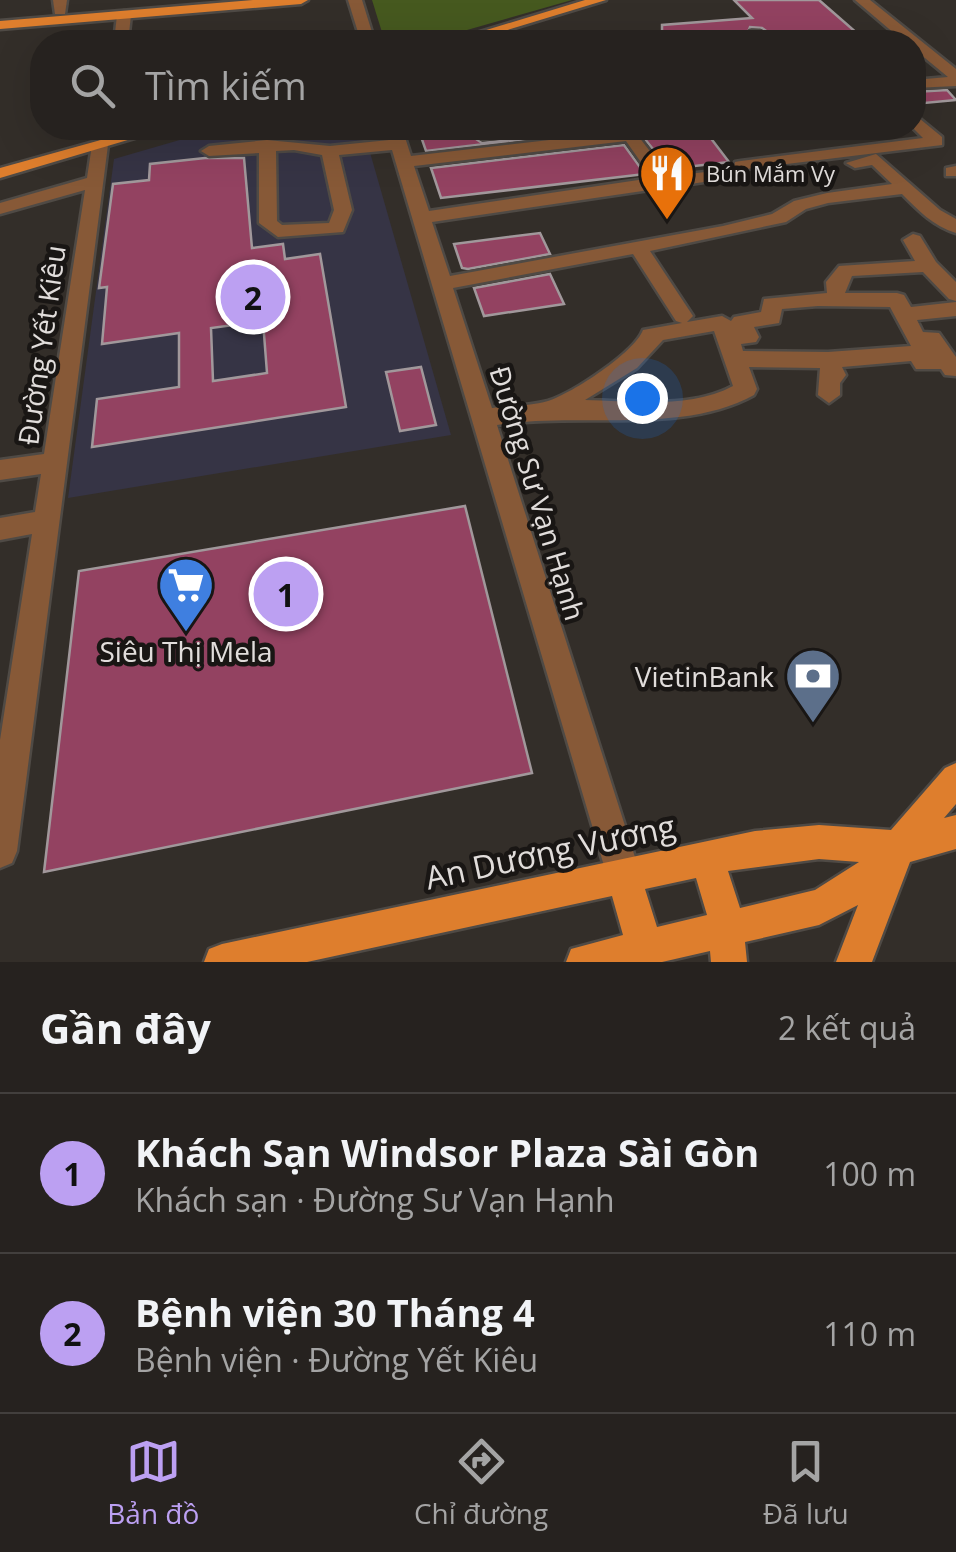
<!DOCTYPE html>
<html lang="vi">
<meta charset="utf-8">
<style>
:root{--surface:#26221f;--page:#322f2c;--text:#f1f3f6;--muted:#a4a4a4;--line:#423f3d;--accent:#bca0f2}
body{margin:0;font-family:"Open Sans",sans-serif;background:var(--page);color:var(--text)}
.you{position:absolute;left:642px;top:398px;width:35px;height:35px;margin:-25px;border:8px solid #fff;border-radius:50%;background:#1a73e8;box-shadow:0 0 0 15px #1a73e833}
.badge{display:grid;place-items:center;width:65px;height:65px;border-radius:50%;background:var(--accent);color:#111;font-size:32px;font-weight:700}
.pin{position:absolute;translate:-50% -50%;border:5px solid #fff;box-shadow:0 2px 10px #0006}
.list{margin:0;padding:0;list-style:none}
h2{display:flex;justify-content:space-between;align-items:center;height:130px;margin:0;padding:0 40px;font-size:42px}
h2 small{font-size:32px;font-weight:400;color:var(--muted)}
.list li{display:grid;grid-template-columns:65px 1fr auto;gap:30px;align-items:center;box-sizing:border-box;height:160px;padding:0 40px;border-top:2px solid var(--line)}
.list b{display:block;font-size:38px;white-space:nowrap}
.list p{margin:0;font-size:32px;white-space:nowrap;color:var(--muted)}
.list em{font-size:32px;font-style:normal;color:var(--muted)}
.icon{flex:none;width:55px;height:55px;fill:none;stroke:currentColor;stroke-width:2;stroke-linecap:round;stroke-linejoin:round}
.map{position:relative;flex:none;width:956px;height:962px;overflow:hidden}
.search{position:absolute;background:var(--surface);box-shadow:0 10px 40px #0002;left:30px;right:30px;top:30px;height:110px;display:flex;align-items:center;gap:25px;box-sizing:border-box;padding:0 35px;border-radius:40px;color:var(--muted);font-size:38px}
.sheet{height:450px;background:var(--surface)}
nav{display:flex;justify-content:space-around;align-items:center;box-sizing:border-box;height:140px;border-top:2px solid var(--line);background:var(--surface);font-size:28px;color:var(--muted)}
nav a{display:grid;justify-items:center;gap:5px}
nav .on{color:var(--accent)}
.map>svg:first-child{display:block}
.medical{fill:#363445}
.green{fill:#46591f}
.building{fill:#934261;stroke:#a1989b;stroke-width:2.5;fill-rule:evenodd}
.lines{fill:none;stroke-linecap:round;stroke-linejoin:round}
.minor-casing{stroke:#4f4a45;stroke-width:5}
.major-casing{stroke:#4f4a45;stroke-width:5}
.minor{fill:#875937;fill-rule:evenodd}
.major{fill:#de7e2d;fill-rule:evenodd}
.labels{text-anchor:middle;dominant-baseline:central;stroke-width:9;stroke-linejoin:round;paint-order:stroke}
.far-poi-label{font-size:22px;fill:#e1dddb;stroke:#191614;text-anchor:start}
.street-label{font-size:28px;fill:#e1dddb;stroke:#191614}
.poi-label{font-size:28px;fill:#e1dddb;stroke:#191614}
.near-street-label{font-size:32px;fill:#e1dddb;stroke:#191614}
</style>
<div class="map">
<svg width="956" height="962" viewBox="0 0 956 962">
<rect width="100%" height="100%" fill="#332e29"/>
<!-- medical -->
<path class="medical" d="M221,128H363L451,435L68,498L114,159Z"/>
<!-- green -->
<path class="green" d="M372,0H572L425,42H385Z"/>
<!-- building -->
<g class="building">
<path d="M734,0H819L858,34L780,41L762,28L750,27L746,37L753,42H662V25L752,18Z"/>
<path d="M947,90L956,100L914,104V92Z"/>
<path d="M418,128H485L470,135L482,143L541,137L552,128L613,129L426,151Z"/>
<path d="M636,128H703L729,162L669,169Z"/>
<path d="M624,145L645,174L441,198L431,168Z"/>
<path d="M205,158H244L252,248L283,244L285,259L320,254L346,407L92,447L97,399L179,387V333L102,344L107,287L99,288L113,184L149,180L150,164ZM263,321L267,373L213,381L211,328Z"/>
<path d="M540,233L550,254L468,269L462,268L454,244Z"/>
<path d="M550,274L564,304L484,316L474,288Z"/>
<path d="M421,367L436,425L400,431L386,372Z"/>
<path d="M465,506L532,773L44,872L79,571Z"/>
</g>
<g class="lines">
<!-- minor casing -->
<g class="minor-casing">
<g id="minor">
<path d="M53,0H67L65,14H55Z"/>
<path d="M348,0H362L375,42H361Z"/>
<path d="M855,0H870L956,69V86L914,88V80L948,77L914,49V42H849L856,38L895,34Z"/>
<path d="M124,11L131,15L128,42H114L117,15Z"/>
<path d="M750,31H760L777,42H760L750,37Z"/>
<path d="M626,34L633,38L631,41L603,42Z"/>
<path d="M914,114L942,137V145L738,170L737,177L731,178L432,222L450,276L723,226L772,214L794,201L827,193L892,184L872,165L855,168L846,163L876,154L940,210L956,219V233C933,226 918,210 902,194L828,203L806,209L786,222L650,251L693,316L687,322L722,316L731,321L734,317L761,312L764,299L827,293L826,282L839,266L915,261L903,240L913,234L920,236L936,262L956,282V301L949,299L923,272L852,276L845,293H897L904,295L911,307L956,302V316L917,320L923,332L939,333L956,357V376L945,375L941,369H916L911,361L842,367L846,375L840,383V395L829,403L818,395L820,368L749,367L757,389L754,395C682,435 578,412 497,425L641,876L636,888L624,893L612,888L607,876L392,150L339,155L352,210L343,232L278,237L259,223V153L209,156L201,151L209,146L267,140L330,146L389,140L386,128H402L411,156L619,132L616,128H632L669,176L734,169L735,162L741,161L923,138L913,128ZM626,141L652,178L429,211L414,166ZM294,150L322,155L334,210L329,223L282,225L277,221L276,151ZM633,254L676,321L682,323L643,330C635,352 573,393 548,401C531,406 509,406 492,408L453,288ZM818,306L890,307L911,346L828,352L743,351L741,344L756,342L759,337L754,327L779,323L782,309ZM714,331L733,386C691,409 632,401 585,400L637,368L663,340Z"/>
<path d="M498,128H549L541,133L482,139L474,134Z"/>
<path d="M100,140L108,145L17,851L12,863L0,868V740L32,534L0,540V518L35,512L41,474L0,480V460L44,454L85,190L0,214V203L87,178L92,145Z"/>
<path d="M956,166V176H946V168Z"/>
</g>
</g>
<!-- major casing -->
<g class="major-casing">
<g id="major">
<path d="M253,0H308L301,4L0,29V21Z"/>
<path d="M585,0H606L468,42H447Z"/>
<path d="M144,128H168L0,178V168Z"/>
<path d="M956,763V804L944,818L956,815V849L910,862L872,962H836L858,905L819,925L745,942L747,962H711L710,951L662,962H566L571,949L623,935L612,896L307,962H204L209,949L222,944L755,831L819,825L891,830L945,768ZM819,859L859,862L815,890L740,908L728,871ZM696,878L707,915L657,927L645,889Z"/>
</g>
</g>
<!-- minor -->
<use href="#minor" class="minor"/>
<!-- major -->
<use href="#major" class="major"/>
</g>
<!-- icons -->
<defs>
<g id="restaurant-pin" transform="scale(2.875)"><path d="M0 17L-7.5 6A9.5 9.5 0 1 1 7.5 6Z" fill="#e8710a" stroke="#191614"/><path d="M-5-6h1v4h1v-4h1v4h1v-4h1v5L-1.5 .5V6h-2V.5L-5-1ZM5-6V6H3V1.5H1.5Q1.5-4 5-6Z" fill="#fff"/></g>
<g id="supermarket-pin" transform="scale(2.875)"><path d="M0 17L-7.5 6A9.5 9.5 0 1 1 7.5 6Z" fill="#3f7fe0" stroke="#191614"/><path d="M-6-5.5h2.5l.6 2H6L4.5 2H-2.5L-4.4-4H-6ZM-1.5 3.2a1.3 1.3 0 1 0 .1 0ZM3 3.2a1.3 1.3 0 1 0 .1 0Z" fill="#fff"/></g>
<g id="bank-pin" transform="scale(2.875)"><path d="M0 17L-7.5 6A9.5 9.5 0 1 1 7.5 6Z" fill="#5c6f8a" stroke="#191614"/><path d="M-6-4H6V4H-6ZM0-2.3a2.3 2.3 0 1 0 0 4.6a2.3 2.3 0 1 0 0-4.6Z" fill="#fff"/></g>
</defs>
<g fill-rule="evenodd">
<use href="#restaurant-pin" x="667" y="173"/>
<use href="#supermarket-pin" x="186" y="585"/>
<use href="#bank-pin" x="813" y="676"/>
</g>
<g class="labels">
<!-- far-poi labels -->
<g class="far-poi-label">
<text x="706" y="173">Bún Mắm Vy</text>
</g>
<!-- street labels -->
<g class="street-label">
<text transform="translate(41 345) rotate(-82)">Đường Yết Kiêu</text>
<text transform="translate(538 493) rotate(73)">Đường Sư Vạn Hạnh</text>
</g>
<!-- poi labels -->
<g class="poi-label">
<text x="186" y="651">Siêu Thị Mela</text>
<text x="774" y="676" text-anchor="end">VietinBank</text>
</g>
<!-- near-street labels -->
<g class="near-street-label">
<text transform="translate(550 851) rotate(-12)">An Dương Vương</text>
</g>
</g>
</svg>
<div class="you"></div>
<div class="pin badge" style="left:286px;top:594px">1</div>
<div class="pin badge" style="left:253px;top:297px">2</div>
<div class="search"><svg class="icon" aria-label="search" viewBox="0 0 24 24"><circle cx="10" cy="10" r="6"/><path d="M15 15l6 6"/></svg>Tìm kiếm</div>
</div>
<section class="sheet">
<h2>Gần đây<small>2 kết quả</small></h2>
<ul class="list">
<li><span class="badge">1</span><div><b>Khách Sạn Windsor Plaza Sài Gòn</b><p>Khách sạn · Đường Sư Vạn Hạnh</p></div><em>100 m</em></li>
<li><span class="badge">2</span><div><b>Bệnh viện 30 Tháng 4</b><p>Bệnh viện · Đường Yết Kiêu</p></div><em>110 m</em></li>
</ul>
</section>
<nav>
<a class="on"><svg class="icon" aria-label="map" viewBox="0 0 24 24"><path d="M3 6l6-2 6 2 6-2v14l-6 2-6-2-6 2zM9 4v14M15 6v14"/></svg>Bản đồ</a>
<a><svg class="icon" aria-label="directions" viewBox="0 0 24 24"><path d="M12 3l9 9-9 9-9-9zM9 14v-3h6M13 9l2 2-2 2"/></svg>Chỉ đường</a>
<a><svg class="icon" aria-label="saved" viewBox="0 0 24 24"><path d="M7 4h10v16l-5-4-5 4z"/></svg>Đã lưu</a>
</nav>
